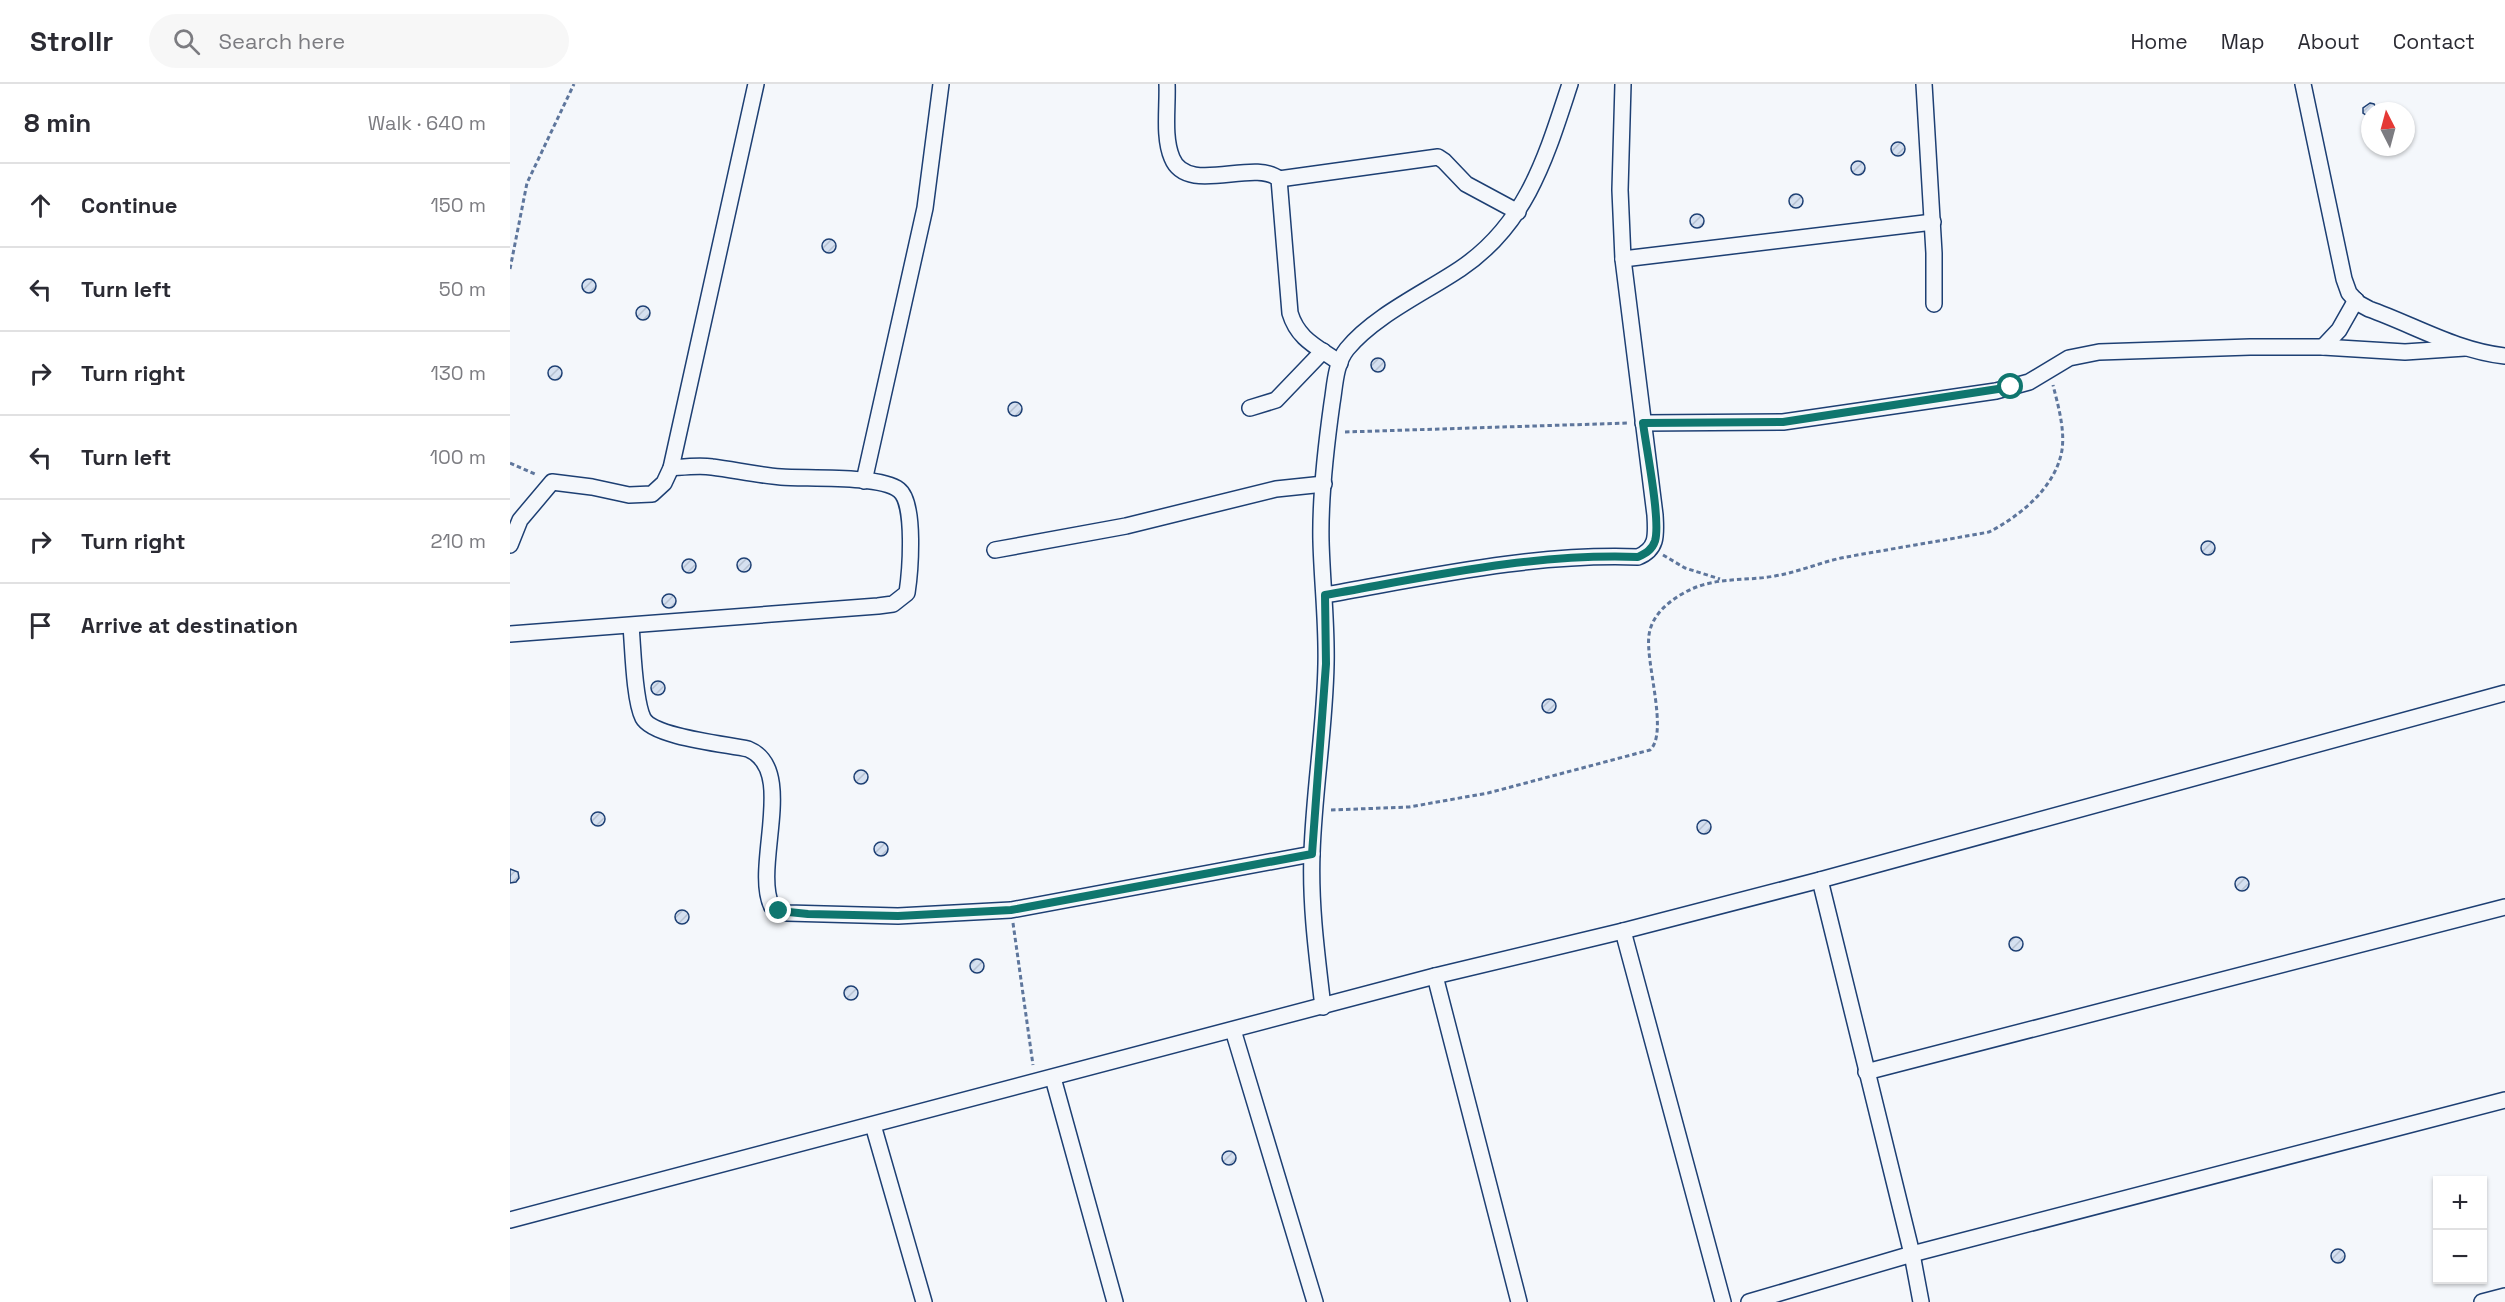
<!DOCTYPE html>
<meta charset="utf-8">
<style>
:root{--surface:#fff;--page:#f7f7f7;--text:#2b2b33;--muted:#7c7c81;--line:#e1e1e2}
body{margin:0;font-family:"Space Grotesk",sans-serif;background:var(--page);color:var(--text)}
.controls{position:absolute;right:18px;bottom:18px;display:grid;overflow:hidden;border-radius:0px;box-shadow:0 2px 4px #0004}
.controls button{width:54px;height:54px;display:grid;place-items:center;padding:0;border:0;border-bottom:2px solid var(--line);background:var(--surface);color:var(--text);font:30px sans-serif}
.compass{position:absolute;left:1851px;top:18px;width:54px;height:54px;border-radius:50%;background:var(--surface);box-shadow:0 2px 4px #0004;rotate:354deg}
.stop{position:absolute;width:18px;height:18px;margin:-14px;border:4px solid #0f766e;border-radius:50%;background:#fff}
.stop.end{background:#0f766e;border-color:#fff;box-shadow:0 2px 6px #0008}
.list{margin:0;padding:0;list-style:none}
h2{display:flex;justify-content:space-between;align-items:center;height:78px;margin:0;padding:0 24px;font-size:26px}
h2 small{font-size:20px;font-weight:400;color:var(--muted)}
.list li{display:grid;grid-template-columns:39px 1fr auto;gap:18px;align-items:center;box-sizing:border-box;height:84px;padding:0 24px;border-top:2px solid var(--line)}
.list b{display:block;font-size:22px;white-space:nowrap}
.list em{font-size:20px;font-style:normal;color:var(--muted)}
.icon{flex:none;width:33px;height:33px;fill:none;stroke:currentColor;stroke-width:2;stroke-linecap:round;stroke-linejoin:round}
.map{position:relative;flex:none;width:1995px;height:1218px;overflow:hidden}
header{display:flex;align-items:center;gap:36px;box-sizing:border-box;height:84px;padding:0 30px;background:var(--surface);border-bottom:2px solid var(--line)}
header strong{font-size:28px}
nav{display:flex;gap:33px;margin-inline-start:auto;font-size:21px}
.search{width:420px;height:54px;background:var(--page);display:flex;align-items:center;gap:15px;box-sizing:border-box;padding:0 21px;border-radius:33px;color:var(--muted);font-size:22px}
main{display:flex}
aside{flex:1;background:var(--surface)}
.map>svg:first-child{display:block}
.building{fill:url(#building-hatch);stroke:#1d3f73;stroke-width:1.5}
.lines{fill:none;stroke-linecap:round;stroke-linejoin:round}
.street-casing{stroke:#1d3f73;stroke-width:18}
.path{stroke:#5e769c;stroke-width:3;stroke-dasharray:4.5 3;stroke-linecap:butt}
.street{stroke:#f4f7fb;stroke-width:15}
.route{stroke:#0f766e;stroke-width:8}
</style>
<header>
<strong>Strollr</strong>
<div class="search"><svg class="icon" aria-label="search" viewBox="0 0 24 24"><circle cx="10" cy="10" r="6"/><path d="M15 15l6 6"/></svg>Search here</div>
<nav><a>Home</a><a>Map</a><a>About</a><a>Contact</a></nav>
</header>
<main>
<aside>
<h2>8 min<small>Walk · 640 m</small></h2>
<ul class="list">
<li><svg class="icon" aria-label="ahead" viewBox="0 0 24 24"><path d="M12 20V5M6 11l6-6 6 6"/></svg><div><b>Continue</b></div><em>150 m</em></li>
<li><svg class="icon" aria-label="left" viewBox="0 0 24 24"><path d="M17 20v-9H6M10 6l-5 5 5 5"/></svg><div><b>Turn left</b></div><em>50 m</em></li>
<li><svg class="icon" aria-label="right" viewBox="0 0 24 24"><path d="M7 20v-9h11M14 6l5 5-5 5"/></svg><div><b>Turn right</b></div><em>130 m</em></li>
<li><svg class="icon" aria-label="left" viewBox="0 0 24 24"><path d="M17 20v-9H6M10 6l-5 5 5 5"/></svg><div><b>Turn left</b></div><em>100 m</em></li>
<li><svg class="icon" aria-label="right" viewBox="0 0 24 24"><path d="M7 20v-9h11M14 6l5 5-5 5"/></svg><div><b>Turn right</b></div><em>210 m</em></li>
<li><svg class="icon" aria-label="arrive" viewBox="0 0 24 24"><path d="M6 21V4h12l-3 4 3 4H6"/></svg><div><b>Arrive at destination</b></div></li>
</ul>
</aside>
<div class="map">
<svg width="1995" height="1218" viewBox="0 0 1995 1218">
<defs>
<pattern id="building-hatch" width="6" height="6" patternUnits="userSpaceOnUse" patternTransform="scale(1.5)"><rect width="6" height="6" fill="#d5e0f0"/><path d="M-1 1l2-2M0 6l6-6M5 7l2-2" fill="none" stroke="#b6c1d1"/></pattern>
</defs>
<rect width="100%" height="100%" fill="#f4f7fb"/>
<!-- building -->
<g class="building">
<path d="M1860,19L1864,20L1867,26L1860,27L1859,33L1853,29V24Z"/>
<circle cx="1388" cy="65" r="7"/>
<circle cx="1348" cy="84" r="7"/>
<circle cx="1286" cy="117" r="7"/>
<circle cx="1187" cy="137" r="7"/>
<circle cx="319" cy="162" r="7"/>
<circle cx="79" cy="202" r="7"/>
<circle cx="133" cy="229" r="7"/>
<circle cx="868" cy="281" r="7"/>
<circle cx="45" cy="289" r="7"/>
<circle cx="505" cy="325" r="7"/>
<circle cx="1698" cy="464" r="7"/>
<circle cx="234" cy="481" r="7"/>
<circle cx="179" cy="482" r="7"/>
<circle cx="159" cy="517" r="7"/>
<circle cx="148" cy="604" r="7"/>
<circle cx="1039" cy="622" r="7"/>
<circle cx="351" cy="693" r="7"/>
<circle cx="88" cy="735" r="7"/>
<circle cx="1194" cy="743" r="7"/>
<circle cx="371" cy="765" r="7"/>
<path d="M0,785L8,788L9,794L6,798L0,799Z"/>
<circle cx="1732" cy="800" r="7"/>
<circle cx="172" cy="833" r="7"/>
<circle cx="1506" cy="860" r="7"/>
<circle cx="467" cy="882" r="7"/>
<circle cx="341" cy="909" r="7"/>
<circle cx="719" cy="1074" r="7"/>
<circle cx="1828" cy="1172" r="7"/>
</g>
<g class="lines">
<!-- street casing -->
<g class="street-casing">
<g id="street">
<path d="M657,0C658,23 653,53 662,74C677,112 744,74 769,95L780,229C788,256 808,263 830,279"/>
<path d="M1414,0L1424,169V220"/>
<path d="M1793,0L1834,195L1839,209L1848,219L1859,225C1904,241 1947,267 1995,272"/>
<path d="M769,95L928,73L934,77L956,100L1008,128"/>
<path d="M1113,175L1423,138"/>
<path d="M1813,263L1829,246L1846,216"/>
<path d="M740,324L766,316L813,267"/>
<path d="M1133,339L1273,338L1486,307L1519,298L1559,274L1589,268L1740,263H1813L1895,268L1955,264"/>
<path d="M354,397L415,124L431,0"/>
<path d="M0,461L10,436L42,398L82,403L119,411L142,410L154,399L161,384L246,0"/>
<path d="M485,466L616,442L766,405L814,400"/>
<path d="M815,511C918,493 1023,469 1128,473C1148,465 1146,450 1145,431L1113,175L1110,106L1113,0"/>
<path d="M121,542C123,564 124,616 133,634C143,653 215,660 238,665C288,685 242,783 262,823L277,829L388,832L501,826L802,770"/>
<path d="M0,550L368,522L383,520L397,509C400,489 406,419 389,406C370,391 296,395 271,393C247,391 225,386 202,383C189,381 174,383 161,384"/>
<path d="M1310,796L1402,1170L1411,1218"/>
<path d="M1113,847L1213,1218"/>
<path d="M925,892L1009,1218"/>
<path d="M813,923C807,872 800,821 802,769C804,706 815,643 816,580C817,539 812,498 811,457C810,414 816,362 822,319C825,302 825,280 837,265C864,232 914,209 950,185C1017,140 1036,73 1060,0"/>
<path d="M723,946L805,1218"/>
<path d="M1356,988L1995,823"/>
<path d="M543,994L605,1218"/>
<path d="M363,1041L414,1218"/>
<path d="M0,1136L925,892L1113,847L1310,796L1995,609"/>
<path d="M1239,1218L1402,1170L1995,1016"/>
<path d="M1972,1218L1995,1212"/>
</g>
</g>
<!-- path -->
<g class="path">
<path d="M0,185L17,99L64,0"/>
<path d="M835,348L1119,339"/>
<path d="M0,379L27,391"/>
<path d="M1153,471L1175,484L1210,495"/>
<path d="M821,726L899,723L978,709L1140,666C1159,649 1135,578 1139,551C1142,528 1165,512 1184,504C1211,493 1238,497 1265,492C1288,488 1309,479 1331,474C1380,465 1430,457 1479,448C1510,432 1546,403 1552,366C1555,345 1548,321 1543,301"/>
<path d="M503,839L523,981"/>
</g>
<!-- street -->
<use href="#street" class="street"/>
</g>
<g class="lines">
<!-- route -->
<path class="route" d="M269,827L298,830L388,832L501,826L802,770L816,580L815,511C918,493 1022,469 1128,473C1136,469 1142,466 1145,457C1151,437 1136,363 1133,339L1273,338L1501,303"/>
</g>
</svg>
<div class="controls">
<button>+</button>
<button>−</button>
</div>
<svg class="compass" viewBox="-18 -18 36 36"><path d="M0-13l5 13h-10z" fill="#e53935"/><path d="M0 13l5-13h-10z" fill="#7c7c81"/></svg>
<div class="stop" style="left:1501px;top:303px"></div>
<div class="stop end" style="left:269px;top:827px"></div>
</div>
</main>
